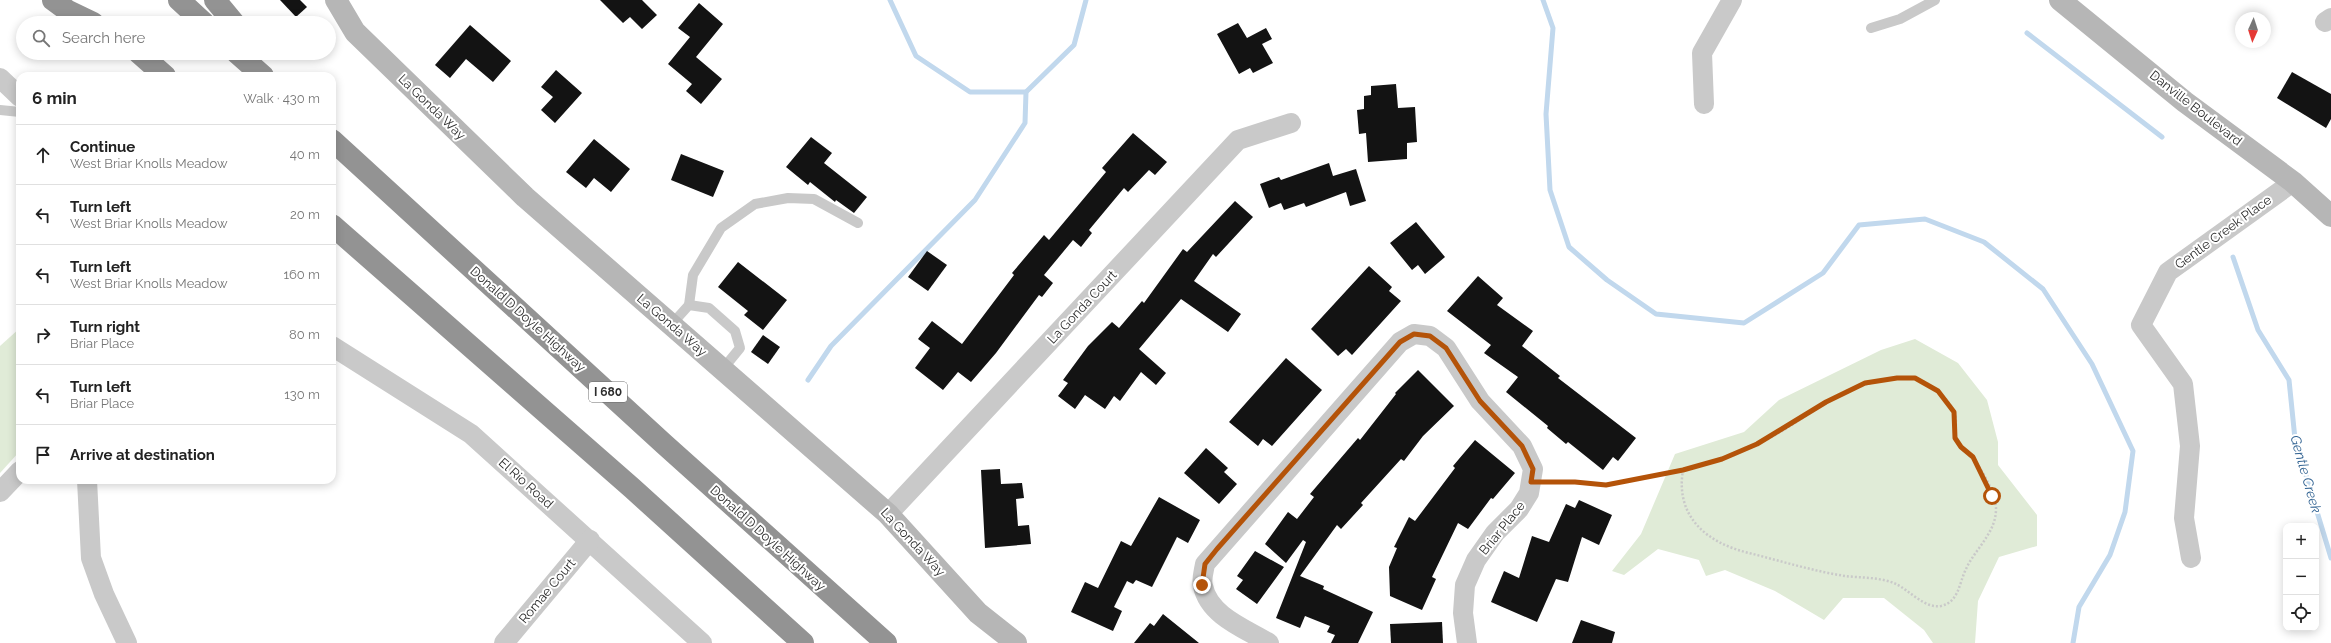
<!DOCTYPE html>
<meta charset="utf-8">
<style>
:root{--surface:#fff;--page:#f6f6f6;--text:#222;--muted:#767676;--line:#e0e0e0}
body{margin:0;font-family:Raleway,sans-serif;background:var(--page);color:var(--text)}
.controls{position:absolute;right:12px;bottom:12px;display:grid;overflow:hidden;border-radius:8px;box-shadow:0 2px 10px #0003}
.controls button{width:36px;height:36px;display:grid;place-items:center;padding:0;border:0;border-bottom:1px solid var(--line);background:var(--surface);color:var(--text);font:20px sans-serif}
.compass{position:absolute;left:2235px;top:12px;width:36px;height:36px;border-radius:50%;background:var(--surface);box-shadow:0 2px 10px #0003;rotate:183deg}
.stop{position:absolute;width:12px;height:12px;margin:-9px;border:3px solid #b45309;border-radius:50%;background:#fff}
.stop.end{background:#b45309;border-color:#fff;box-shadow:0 1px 4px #0008}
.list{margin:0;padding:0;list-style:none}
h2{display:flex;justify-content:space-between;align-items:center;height:52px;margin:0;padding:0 16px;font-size:17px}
h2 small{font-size:13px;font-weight:400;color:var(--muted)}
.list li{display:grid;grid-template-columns:26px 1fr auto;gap:12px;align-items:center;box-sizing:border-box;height:60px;padding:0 16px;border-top:1px solid var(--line)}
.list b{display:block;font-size:15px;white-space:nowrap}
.list p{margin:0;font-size:13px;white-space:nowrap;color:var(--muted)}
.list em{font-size:13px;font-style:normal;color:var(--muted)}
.icon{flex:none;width:22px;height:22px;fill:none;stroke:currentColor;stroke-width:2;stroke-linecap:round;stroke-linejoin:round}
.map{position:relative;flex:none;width:2331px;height:643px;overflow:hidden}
.search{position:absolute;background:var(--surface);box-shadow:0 2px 10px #0003;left:16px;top:16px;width:320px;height:44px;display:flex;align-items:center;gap:10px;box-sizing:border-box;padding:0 14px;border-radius:22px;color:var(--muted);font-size:15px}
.panel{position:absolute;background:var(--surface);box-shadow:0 2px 10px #0003;left:16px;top:72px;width:320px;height:412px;border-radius:12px}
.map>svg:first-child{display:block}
.green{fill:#e0ebd7}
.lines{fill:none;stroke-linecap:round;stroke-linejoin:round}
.stream{stroke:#c1d8ed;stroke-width:5}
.building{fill:#131313}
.path{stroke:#c9c9c9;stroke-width:2.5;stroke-dasharray:2 2;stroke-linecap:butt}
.lane{stroke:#c9c9c9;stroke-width:10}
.street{stroke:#c9c9c9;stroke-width:20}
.secondary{stroke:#b6b6b6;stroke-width:22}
.highway{stroke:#939393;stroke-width:22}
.route{stroke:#b45309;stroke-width:5}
.labels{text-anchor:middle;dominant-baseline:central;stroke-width:4;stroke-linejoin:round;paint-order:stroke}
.shield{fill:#fff;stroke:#6b6b6b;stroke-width:1}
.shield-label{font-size:12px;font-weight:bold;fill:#2c2c2c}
.street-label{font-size:13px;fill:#2c2c2c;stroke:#fff}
.water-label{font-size:14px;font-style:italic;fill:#346594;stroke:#fff}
</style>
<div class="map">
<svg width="2331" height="643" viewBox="0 0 2331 643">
<rect width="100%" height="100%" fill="#fff"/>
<!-- green -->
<g class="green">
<path d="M20,328V451L0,473V346Z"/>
<path d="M1915,339L1958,363L1987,400L1998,442V465L2037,515V546L1999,557L1978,601L1975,643H1933L1924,630L1884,598H1843L1824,620L1775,591L1725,570L1706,576L1699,560L1658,549L1624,575L1612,571L1641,534L1675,454L1744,432L1779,400L1881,350Z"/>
</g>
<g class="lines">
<!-- stream -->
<g class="stream">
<path d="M890,0L916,56L970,92H1026L1074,45L1086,0"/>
<path d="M1543,0L1553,28L1546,114L1550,190L1569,247L1607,280L1656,314L1744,323L1823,273L1859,225L1925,219L1984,242L2043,289L2092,364L2133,451L2125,512L2110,555L2079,607L2073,643"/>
<path d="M2027,33L2162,137"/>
<path d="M2233,257L2258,330L2289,380L2295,439L2331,558"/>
<path d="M808,380L831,346L975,200L1025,123L1026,92"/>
</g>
</g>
<!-- building -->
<g class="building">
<path d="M280,0H300L307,7L296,17Z"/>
<path d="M600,0H642L657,15L642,29L630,17L623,23Z"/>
<path d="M699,3L723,24L696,57L722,79L701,104L686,91L692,84L668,64L690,37L678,28Z"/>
<path d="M1238,23L1247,38L1266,28L1272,39L1262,44L1273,63L1253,73L1250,68L1239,74L1217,34Z"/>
<path d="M470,25L511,61L493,82L466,59L450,78L435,65Z"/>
<path d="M556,70L582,93L555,123L541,110L553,97L541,87Z"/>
<path d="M2292,72L2331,94V119L2326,128L2277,98Z"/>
<path d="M1396,84L1398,108L1415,107L1417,142L1407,143V159L1368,162L1366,133L1359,134L1357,110L1364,109V96L1371,95V86Z"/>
<path d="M1133,133L1167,162L1155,175L1149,170L1128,192L1124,188L1089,230L1092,233L1081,247L1073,240L1044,275L1053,283L1042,297L1039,295L996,353L971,382L958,372L943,390L915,368L930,348L918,339L932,321L962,344L1014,275L1012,273L1044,235L1049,240L1106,172L1102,168Z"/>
<path d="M811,137L832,153L824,163L867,197L854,213L836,200L835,202L810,182L808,185L786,167Z"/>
<path d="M594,139L630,169L611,192L594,178L586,188L566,172Z"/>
<path d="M681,154L724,171L713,197L671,180Z"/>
<path d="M1329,163L1333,176L1356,169L1366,201L1350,206L1346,192L1306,207L1304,203L1284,210L1281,203L1269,208L1260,184L1279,177L1281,180Z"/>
<path d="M1235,201L1253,217L1216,257L1213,254L1194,281L1241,314L1228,332L1181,299L1139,349L1166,373L1156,385L1141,372L1120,401L1114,396L1105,409L1085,395L1075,409L1058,396L1068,383L1063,380L1088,346L1112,322L1119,328L1142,301L1144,303L1183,249L1187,252Z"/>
<path d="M1416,222L1445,257L1425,274L1418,265L1412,270L1390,243Z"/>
<path d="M927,251L947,265L928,291L908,277Z"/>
<path d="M738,262L787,300L763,330L744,315L748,311L718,287Z"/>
<path d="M1369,266L1392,287L1389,291L1401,301L1352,355L1346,349L1338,356L1311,329Z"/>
<path d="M1478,276L1503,298L1497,305L1533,331L1522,346L1560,376L1558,378L1636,438L1618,461L1613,457L1603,470L1568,442L1566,444L1547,428L1548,426L1506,392L1518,377L1484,353L1491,345L1447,311Z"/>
<path d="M763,335L780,347L768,364L751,352Z"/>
<path d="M1286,358L1322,390L1272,446L1263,439L1258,446L1229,422Z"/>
<path d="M1418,370L1454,406L1423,436L1404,461L1401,459L1361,503L1363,505L1341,529L1337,525L1300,576L1324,586L1323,589L1373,612L1358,643H1331L1335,635L1327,632L1330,626L1305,616L1300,628L1276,618L1306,542L1303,540L1286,563L1265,544L1288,512L1297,519L1314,497L1310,494L1358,438L1360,440L1396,394L1395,393Z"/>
<path d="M1475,440L1515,473L1493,499L1491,498L1468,529L1458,523L1432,577L1436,579L1422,610L1390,596L1389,567L1397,548L1394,547L1409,517L1415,521L1455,468L1453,466Z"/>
<path d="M1206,448L1228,468L1224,472L1237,484L1219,504L1184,473Z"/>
<path d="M1000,469L1001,484L1022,483L1024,498L1016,499L1018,526L1029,525L1031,544L985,548L981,470Z"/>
<path d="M1159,497L1200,520L1188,543L1177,537L1152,587L1136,580L1133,584L1127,581L1114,607L1122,611L1113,631L1071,612L1085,582L1098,588L1121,541L1131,546Z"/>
<path d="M1579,500L1612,515L1599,545L1582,537L1568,582L1556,579L1537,622L1491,602L1504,571L1519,578L1532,536L1549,542L1566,504L1575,508Z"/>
<path d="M1255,551L1284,567L1257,604L1236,589L1243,580L1237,576Z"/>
<path d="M1163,614L1199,643H1134L1150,623L1154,626Z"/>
<path d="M1581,620L1615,632L1612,643H1572Z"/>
<path d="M1442,622L1443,643H1391L1390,624Z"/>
</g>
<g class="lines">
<!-- path -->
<path class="path" d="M1548,482H1575L1606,485L1683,470C1675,517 1707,543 1749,553C1781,561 1813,571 1845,576C1861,578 1881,577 1896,584C1909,590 1925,609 1941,606C1959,602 1959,583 1966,569C1975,549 1996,533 1996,509C1996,493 1982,470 1973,458C1970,454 1964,451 1960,447C1952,437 1958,426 1955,414C1950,399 1929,381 1914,378C1905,376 1894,378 1885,380C1835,388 1800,425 1756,445C1744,450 1732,456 1720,459C1707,463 1695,465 1683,470"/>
<!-- lane -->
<g class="lane">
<path d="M1871,28L1900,19L1935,0"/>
<path d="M0,110L20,112"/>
<path d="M689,305L693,275L721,228L755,204L788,198L814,199L858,223"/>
<path d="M671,325L689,305L709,308L735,331L740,348L722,370"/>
</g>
<!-- street -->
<g class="street">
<path d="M2325,22L2331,18"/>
<path d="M0,78L20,97"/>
<path d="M1704,104L1702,53L1732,0"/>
<path d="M332,346L471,434L702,643"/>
<path d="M87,480L91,558L104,594L127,643"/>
<path d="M0,492L20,471"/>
<path d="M888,514L1238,140L1291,123"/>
<path d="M2191,558L2184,518L2190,446L2183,384L2141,325L2168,272L2293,182"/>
<path d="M504,643L590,540"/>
<path d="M1269,643C1246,629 1209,616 1203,586C1201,579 1204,571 1205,564L1400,342L1414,334L1430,336L1446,348L1480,401L1522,446L1533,469L1529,493L1519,509L1495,533L1476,560L1465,585L1463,613L1467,643"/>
</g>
<!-- secondary -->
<g class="secondary">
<path d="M336,0L355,32L525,197L888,514L978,613L1016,643"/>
<path d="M2060,0L2185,102L2293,182L2331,216"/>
</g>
<!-- highway -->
<g class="highway">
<path d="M53,0L68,11L93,23"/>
<path d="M179,0L204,23"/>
<path d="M215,0L234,23"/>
<path d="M139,53L165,76"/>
<path d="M237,53L263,76"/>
<path d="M332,140L664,444L886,643"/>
<path d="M332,225L632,488L803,643"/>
</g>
</g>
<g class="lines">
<!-- route -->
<path class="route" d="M1202,585L1205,564L1217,549L1400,342L1414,334L1430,336L1446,348L1480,401L1522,446L1533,469L1531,482H1575L1606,485L1683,470L1722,459L1757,444L1826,402L1865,383L1897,378H1915L1938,391L1954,412L1955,438L1961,447L1973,457L1992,496"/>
</g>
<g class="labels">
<!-- shield labels -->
<rect class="shield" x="589" y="382" width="38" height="20" rx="3"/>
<g class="shield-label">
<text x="608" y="392">I 680</text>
</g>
<!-- street labels -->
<g class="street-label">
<text transform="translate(432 107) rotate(44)">La Gonda Way</text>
<text transform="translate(2196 108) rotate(38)">Danville Boulevard</text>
<text transform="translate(2223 232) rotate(-36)">Gentle Creek Place</text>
<text transform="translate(1082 307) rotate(-47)">La Gonda Court</text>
<text transform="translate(528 319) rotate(42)">Donald D Doyle Highway</text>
<text transform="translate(672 325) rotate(41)">La Gonda Way</text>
<text transform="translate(526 483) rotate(42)">El Rio Road</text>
<text transform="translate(1502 528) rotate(-51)">Briar Place</text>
<text transform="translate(768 538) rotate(42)">Donald D Doyle Highway</text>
<text transform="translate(913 542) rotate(47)">La Gonda Way</text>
<text transform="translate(547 591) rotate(-50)">Romae Court</text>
</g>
<!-- water labels -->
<g class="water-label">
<text transform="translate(2306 474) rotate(74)">Gentle Creek</text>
</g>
</g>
</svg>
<div class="controls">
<button>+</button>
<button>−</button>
<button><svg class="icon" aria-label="locate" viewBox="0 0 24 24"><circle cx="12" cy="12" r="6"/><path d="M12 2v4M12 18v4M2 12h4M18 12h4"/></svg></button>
</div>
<svg class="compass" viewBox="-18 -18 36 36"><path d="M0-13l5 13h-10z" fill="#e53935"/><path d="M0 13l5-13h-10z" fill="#767676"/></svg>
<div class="stop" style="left:1992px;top:496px"></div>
<div class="stop end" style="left:1202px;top:585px"></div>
<div class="search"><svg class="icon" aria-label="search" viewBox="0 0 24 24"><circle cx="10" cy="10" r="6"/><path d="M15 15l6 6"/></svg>Search here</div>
<section class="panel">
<h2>6 min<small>Walk · 430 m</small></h2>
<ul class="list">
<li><svg class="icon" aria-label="ahead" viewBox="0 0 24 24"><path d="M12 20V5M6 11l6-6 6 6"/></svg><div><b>Continue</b><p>West Briar Knolls Meadow</p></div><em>40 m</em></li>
<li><svg class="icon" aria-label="left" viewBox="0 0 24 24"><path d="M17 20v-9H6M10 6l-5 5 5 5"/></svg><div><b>Turn left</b><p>West Briar Knolls Meadow</p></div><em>20 m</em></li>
<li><svg class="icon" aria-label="left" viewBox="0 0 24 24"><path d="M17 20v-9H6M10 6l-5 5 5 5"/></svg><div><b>Turn left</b><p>West Briar Knolls Meadow</p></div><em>160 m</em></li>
<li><svg class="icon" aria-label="right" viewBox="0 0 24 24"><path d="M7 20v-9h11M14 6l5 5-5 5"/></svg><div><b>Turn right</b><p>Briar Place</p></div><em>80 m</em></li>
<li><svg class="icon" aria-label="left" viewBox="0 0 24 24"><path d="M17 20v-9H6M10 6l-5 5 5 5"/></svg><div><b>Turn left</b><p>Briar Place</p></div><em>130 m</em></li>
<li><svg class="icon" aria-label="arrive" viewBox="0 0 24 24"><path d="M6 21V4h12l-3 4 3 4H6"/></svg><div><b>Arrive at destination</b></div></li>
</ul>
</section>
</div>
